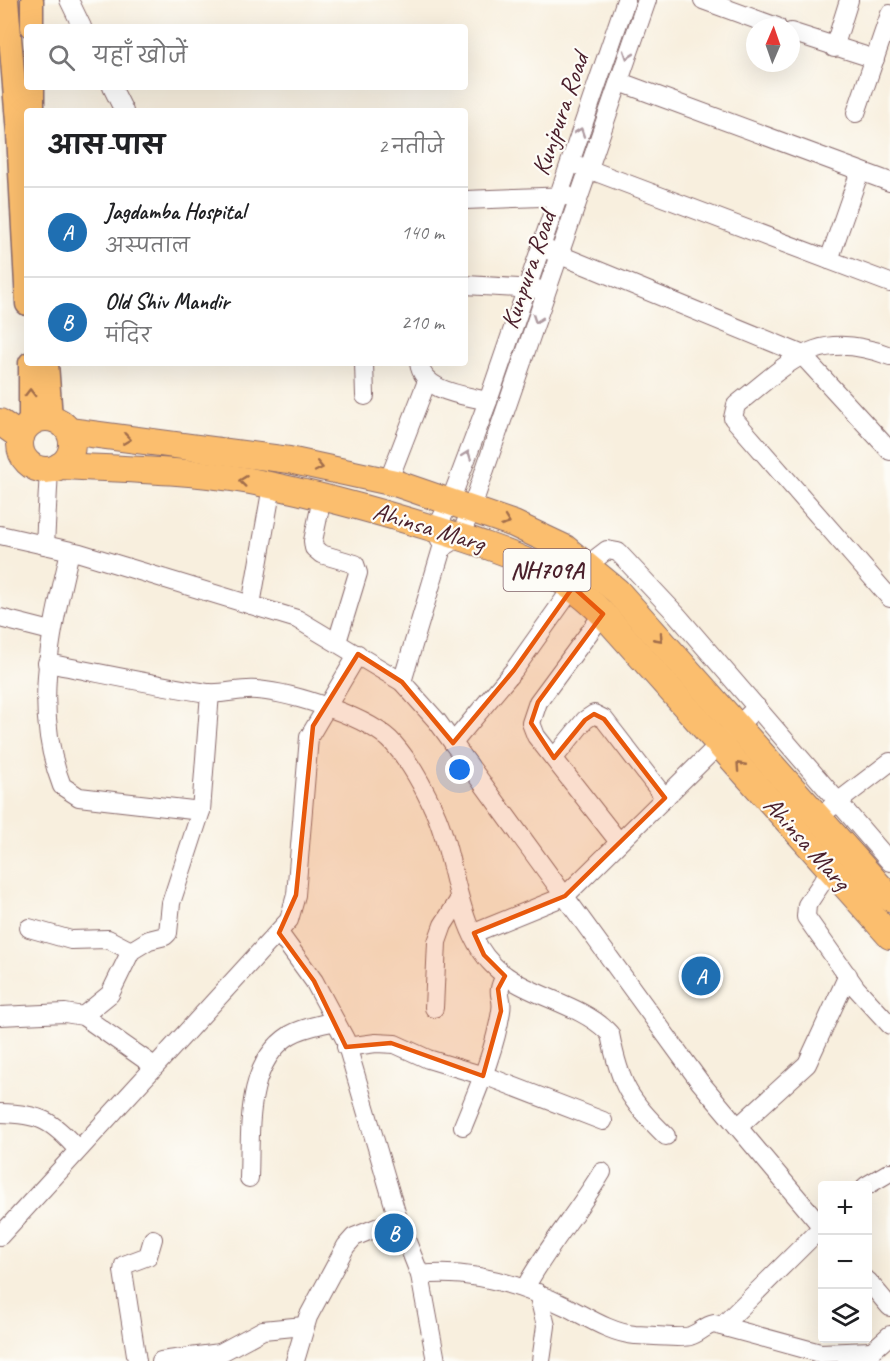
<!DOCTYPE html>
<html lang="hi">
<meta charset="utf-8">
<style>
:root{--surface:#fff;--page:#f6f6f6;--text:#202124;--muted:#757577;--line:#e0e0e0;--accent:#1f6fb2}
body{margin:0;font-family:Caveat,"Playpen Sans Deva",sans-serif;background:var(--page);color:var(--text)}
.controls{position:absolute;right:18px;bottom:18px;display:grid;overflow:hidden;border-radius:6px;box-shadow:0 6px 24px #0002}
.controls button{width:54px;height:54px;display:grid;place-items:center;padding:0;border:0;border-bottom:2px solid var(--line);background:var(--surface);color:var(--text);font:30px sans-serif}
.compass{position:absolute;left:746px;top:18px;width:54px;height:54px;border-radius:50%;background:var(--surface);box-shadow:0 6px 24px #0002;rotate:2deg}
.you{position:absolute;left:460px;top:770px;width:21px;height:21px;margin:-15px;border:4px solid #fff;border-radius:50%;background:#1a73e8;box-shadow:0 0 0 9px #1a73e833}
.badge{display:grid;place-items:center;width:39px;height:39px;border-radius:50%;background:var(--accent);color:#fff;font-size:20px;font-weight:700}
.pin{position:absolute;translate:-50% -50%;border:3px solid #fff;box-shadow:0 2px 6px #0006}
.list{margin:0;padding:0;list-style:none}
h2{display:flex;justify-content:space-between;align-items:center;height:78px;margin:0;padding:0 24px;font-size:26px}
h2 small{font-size:20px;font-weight:400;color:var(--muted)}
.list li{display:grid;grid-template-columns:39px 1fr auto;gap:18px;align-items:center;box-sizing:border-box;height:90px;padding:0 24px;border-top:2px solid var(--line)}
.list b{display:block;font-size:22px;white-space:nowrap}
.list p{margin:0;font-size:20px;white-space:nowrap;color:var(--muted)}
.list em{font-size:20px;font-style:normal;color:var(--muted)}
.icon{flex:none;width:33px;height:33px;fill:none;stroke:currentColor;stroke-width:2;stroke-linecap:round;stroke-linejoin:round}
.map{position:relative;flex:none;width:890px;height:1361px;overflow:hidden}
.search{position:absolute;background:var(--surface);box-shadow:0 6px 24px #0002;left:24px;top:24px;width:444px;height:66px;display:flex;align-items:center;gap:15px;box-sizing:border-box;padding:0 21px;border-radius:6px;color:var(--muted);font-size:22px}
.panel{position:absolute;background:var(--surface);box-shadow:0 6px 24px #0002;left:24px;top:108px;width:444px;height:258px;border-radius:6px}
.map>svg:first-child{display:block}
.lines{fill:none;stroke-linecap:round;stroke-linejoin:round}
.minor-casing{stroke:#87686a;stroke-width:20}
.major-casing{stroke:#87686a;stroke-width:25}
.highway-casing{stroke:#87686a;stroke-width:28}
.minor{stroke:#fff;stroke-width:18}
.major{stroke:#fbbe6e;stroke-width:22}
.highway{stroke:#fbbe6e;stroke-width:26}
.oneway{stroke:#ae9aa0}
.oneway2{stroke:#a26e4c}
.marked{fill:#e8590c;fill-opacity:0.2;stroke:#e8590c;stroke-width:4.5;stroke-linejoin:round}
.labels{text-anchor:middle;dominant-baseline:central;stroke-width:4.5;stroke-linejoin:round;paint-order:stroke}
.shield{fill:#fdfcf7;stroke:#806168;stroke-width:1.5}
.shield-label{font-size:24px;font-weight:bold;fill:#4a1f2b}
.street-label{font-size:26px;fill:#4a1f2b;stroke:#fdfcf7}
</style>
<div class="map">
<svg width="890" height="1361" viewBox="0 0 890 1361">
<rect width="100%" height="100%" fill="#fdfcf7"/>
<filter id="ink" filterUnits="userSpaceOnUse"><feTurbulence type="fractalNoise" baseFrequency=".0167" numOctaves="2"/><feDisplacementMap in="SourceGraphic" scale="12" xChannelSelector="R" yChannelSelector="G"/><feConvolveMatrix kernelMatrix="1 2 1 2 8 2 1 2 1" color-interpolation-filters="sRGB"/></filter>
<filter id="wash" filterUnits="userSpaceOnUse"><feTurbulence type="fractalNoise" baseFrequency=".008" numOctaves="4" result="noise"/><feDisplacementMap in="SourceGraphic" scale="24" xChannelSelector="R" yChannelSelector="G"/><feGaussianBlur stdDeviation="1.35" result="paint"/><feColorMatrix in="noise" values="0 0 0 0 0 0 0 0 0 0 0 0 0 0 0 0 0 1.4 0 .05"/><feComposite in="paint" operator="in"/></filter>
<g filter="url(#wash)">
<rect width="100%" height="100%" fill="#f8efde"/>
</g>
<g filter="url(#ink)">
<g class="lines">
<!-- minor casing -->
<g class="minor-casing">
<g id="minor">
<path d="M69,0L82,27"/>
<path d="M703,0L777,27"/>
<path d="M791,32L875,59"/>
<path d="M834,48L849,0"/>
<path d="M620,82L890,182"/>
<path d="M112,87L124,111"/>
<path d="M856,113L890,14"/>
<path d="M580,166L890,283"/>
<path d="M465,200L568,196"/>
<path d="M548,250L801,354L890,451"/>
<path d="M829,260L860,171"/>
<path d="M465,285L537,289"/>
<path d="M890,356C815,328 792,361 736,405L733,418L890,598"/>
<path d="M364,363L365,396"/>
<path d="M419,363C423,392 464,395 488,401"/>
<path d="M388,482L427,381"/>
<path d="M322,498L313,541L314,548L321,554L355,564L358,573L337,642"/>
<path d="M0,535L80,553L297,619L402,682L437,721L700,1082L822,1227"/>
<path d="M440,540L436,529L450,502L488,401L626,0"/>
<path d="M45,545L49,470"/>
<path d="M442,548L460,537L471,510L647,0"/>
<path d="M70,551C52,630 31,707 62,786L79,797L201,811"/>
<path d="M586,566L607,550L618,552L677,615L890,862"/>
<path d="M251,605L272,486"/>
<path d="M603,614L538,702L531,723L536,736L619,842"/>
<path d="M0,618L51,631"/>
<path d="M47,663C100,673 154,685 207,693C223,695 241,688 257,690C292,693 371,717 394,744C410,762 424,788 434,810C456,856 456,929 493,965C522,995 577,1002 606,1030L610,1034C620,1085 629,1100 666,1136"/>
<path d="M402,682L442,548"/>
<path d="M453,743L514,670L573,587"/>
<path d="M554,758L585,720L594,714L604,719L665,798"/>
<path d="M830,808L890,762"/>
<path d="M831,869L807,905L806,917L856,988L890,1025"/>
<path d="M29,928L71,940L108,939L131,951"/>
<path d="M279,933L314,981L345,1039L398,1219L420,1275L436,1361"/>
<path d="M474,933L565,896L757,707"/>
<path d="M434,1008L437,942L443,925L459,900"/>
<path d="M0,1016L65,1013L83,1016L154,1066"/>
<path d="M83,1016L110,994L131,951L149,940L165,936L168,933L171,903L201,811L210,693"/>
<path d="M346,1047L376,1043L395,1044L428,1059L494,1079L603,1121"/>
<path d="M0,1113C40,1114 52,1120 78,1150"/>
<path d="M463,1126C478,1089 495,1050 501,1011C504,994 494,997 505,976"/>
<path d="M738,1127L807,1064L848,975"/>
<path d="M249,1178C251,1132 244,1064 290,1035C304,1027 320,1025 335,1021"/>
<path d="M866,1186L890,1172"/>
<path d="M0,1236L289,920L296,895L309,737L358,654"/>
<path d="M420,1275C469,1269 522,1285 567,1307C587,1317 611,1333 635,1335C646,1335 682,1339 690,1336C700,1333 704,1326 714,1324L820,1353L872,1351"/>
<path d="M868,1281L890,1307"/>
<path d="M525,1288C547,1247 578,1212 602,1172"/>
<path d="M538,1293L546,1326L541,1361"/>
<path d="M722,1326L822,1227"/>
<path d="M137,1361L123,1271L124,1265L148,1256L153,1239"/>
<path d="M161,1361L220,1353L263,1330L304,1326"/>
<path d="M295,1361L308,1317L346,1246L354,1237L398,1219"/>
<path d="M869,1361L872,1351L890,1335"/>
</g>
</g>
<!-- major casing -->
<g class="major-casing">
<g id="major">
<path d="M7,0L18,134L27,304"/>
<path d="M32,0V27"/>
<path d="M33,87V111"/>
<path d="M30,363V423"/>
<path d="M47,363L51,418"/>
</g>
</g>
<!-- highway casing -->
<g class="highway-casing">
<g id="highway">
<circle cx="46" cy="444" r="26"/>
<path d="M0,422L21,437"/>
<path d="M69,431L289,460L395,483L514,524L565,548L617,591L890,898"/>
<path d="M59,466C122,469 187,470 250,481C312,493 374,510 435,529C499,549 554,565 603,614L890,936"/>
</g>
</g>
<!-- minor -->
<use href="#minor" class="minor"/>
<!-- major -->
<use href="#major" class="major"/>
<!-- highway -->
<use href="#highway" class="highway"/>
</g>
<!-- one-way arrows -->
<defs><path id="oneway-chevron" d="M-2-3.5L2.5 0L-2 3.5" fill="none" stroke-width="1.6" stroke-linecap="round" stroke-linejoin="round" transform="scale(1.5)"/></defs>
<g class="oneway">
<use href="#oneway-chevron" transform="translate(628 55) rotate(109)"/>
<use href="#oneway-chevron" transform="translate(580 132) rotate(-71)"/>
<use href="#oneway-chevron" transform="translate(537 319) rotate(109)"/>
<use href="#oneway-chevron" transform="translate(467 455) rotate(-69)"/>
</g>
<g class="oneway2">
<use href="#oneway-chevron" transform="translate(30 393) rotate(-90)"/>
<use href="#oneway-chevron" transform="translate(127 439) rotate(8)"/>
<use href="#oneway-chevron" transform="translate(319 467) rotate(12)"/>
<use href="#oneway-chevron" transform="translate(243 481) rotate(-173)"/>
<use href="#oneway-chevron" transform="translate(506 522) rotate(20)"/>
<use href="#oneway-chevron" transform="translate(659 638) rotate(48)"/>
<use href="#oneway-chevron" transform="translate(740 766) rotate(-132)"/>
</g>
</g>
<!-- marked area -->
<path class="marked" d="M573,587L603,614L538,702L531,723L554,758L585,720L594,714L604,719L665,798L565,896L474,933L484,955L505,976L498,989L501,1011L483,1076L391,1043L346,1047L314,981L279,933L296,895L313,726L358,654L402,682L453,743L514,670Z"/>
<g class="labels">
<!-- shield labels -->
<rect class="shield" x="503.5" y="549" width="87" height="42" rx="4.5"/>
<g class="shield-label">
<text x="547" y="570">NH709A</text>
</g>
<!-- street labels -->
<g class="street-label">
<text transform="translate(560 114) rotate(-71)">Kunjpura Road</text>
<text transform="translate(528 270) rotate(-71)">Kunpura Road</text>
<text transform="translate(429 527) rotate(17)">Ahinsa Marg</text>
<text transform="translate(807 843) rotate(48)">Ahinsa Marg</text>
</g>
</g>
</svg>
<div class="controls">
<button>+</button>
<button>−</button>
<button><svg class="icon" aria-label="layers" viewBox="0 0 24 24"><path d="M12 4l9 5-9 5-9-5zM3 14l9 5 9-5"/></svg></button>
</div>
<svg class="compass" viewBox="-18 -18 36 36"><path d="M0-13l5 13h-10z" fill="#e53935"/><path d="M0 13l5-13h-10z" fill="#757577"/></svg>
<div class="you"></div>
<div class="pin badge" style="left:701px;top:976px">A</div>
<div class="pin badge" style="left:394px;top:1233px">B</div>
<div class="search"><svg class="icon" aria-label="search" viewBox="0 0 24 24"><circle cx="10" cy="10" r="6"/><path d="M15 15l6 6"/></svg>यहाँ खोजें</div>
<section class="panel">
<h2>आस-पास<small>2 नतीजे</small></h2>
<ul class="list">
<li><span class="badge">A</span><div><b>Jagdamba Hospital</b><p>अस्पताल</p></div><em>140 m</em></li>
<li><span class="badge">B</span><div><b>Old Shiv Mandir</b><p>मंदिर</p></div><em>210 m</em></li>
</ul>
</section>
</div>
